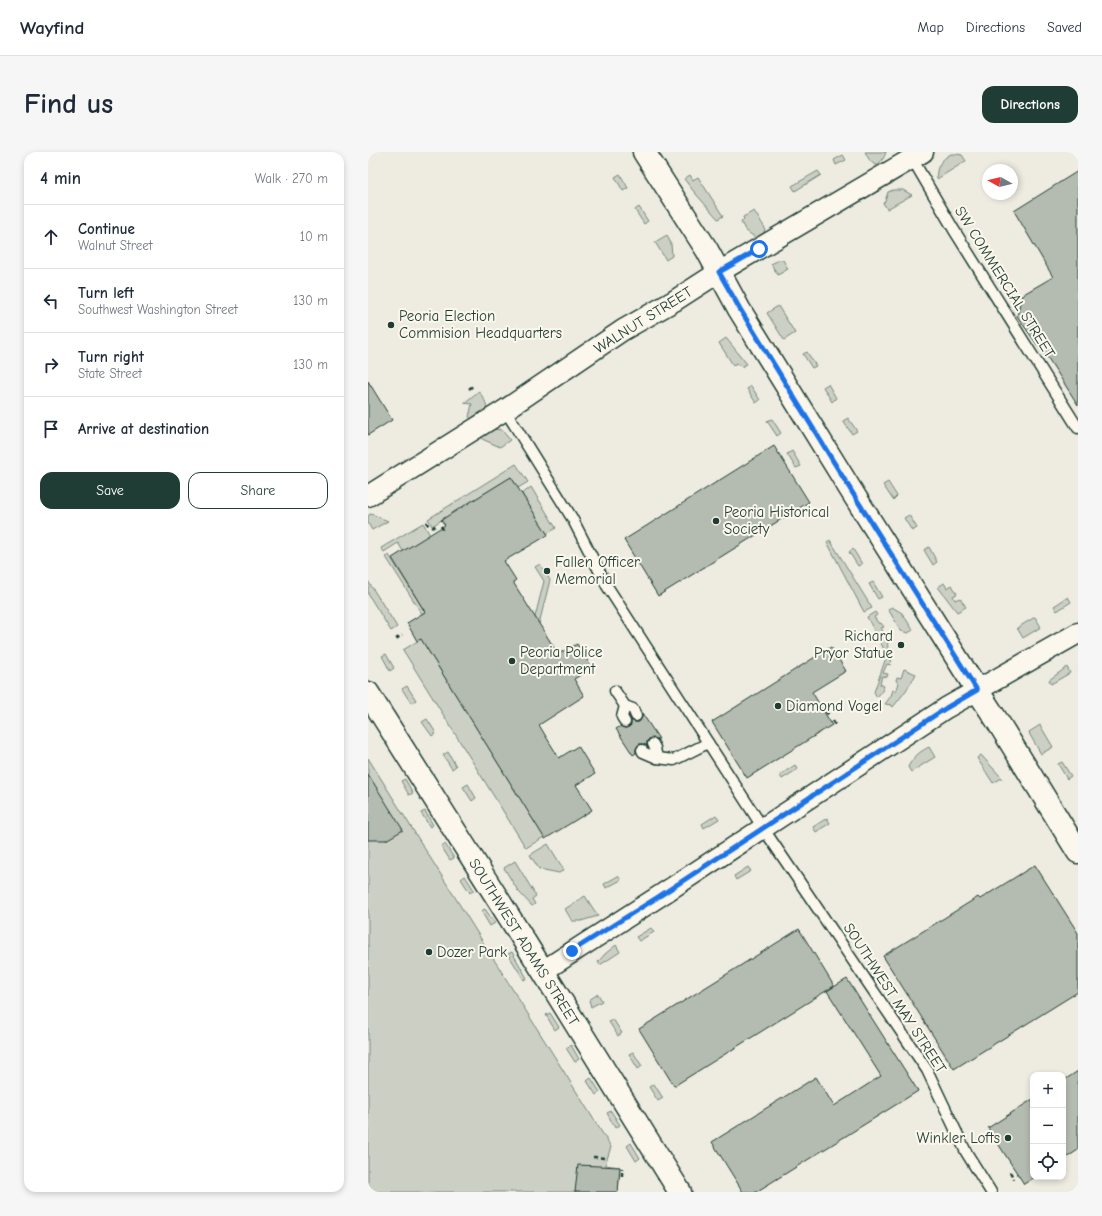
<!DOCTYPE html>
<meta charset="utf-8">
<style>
:root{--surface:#fff;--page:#f6f6f7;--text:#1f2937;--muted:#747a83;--line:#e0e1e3;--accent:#1f3d34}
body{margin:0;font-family:"Comic Neue",sans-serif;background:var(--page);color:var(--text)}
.controls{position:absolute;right:12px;bottom:12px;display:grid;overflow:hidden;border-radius:8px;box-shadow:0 2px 6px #0003}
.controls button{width:36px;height:36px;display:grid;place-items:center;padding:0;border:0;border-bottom:1px solid var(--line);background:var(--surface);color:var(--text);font:20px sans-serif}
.compass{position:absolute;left:614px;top:12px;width:36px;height:36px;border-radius:50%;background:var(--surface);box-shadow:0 2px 6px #0003;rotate:278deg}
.stop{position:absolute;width:12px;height:12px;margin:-9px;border:3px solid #1a73e8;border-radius:50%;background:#fff}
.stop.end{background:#1a73e8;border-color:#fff;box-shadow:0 1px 4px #0008}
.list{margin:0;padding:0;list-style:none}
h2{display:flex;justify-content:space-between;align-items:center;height:52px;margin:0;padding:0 16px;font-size:17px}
h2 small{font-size:13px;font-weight:400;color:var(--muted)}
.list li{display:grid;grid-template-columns:26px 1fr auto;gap:12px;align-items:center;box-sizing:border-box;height:64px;padding:0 16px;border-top:1px solid var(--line)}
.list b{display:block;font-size:15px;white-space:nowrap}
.list p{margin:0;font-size:13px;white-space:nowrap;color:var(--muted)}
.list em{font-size:13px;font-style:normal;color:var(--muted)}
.actions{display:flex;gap:8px;padding:12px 16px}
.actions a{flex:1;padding:9px 0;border:1px solid var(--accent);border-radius:12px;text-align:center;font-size:14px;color:var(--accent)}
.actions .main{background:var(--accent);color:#fff}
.icon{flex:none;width:22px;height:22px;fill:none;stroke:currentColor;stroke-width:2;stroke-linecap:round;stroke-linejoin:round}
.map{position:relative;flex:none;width:710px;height:1040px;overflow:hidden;border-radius:12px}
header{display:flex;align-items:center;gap:24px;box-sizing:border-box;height:56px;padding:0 20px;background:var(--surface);border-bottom:1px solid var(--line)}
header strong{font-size:19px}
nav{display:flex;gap:22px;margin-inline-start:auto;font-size:14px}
.intro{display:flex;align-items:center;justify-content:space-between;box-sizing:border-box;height:96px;padding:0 24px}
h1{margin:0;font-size:28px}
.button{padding:10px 18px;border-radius:12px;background:var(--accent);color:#fff;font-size:14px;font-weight:700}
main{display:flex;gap:24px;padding:0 24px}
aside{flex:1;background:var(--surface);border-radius:12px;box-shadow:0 2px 6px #0003}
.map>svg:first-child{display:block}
.green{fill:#cbcfc4;stroke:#75867c}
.building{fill:#b4bbb0;stroke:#1f3d34}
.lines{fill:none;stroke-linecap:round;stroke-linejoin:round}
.service-casing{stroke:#1f3d34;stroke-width:13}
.minor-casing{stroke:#1f3d34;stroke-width:23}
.tertiary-casing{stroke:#1f3d34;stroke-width:25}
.secondary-casing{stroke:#1f3d34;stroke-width:25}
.path{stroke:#1f3d34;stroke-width:2.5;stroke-dasharray:4 3;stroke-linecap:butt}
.service{stroke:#fbf7ec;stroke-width:10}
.minor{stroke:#fbf7ec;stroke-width:20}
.tertiary{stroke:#fbf7ec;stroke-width:22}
.secondary{stroke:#fbf7ec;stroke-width:22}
.route{stroke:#1a73e8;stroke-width:5}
.poi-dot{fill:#1f3d34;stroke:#fbf7ec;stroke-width:1.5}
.labels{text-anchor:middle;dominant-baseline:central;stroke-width:4;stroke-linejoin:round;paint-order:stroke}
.street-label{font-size:15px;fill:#1f3d34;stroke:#fbf7ec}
.poi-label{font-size:15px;fill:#1f3d34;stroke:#fbf7ec;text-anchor:start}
</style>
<header>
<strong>Wayfind</strong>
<nav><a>Map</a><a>Directions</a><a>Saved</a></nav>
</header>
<div class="intro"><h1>Find us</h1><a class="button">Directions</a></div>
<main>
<aside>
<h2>4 min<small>Walk · 270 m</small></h2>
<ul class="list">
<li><svg class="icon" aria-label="ahead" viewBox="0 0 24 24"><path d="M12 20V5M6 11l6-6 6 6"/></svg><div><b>Continue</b><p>Walnut Street</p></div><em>10 m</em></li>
<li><svg class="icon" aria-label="left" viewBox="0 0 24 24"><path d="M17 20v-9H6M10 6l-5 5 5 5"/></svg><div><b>Turn left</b><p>Southwest Washington Street</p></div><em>130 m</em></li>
<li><svg class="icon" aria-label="right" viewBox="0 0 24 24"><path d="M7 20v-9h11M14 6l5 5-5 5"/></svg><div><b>Turn right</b><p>State Street</p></div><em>130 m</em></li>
<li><svg class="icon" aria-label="arrive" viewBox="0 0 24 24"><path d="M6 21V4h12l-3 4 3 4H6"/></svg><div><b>Arrive at destination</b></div></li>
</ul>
<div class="actions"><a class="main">Save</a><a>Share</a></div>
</aside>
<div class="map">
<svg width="710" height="1040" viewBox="0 0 710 1040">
<rect width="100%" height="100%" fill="#eeece1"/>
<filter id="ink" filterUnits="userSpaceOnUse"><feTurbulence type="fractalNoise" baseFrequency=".025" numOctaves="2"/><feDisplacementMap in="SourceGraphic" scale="8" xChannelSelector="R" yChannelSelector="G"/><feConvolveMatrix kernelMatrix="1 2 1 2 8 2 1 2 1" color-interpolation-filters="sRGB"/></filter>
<g filter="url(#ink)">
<!-- green -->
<g class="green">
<path d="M497,0H518C516,6 514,10 508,13C502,11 500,5 497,0Z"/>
<path d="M583,2H588L594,3L598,9L569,27C567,16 573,7 583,2Z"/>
<path d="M475,3L478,8L468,13L466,8Z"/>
<path d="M450,19L453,23L427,39L424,34Z"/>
<path d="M252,22L260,36L255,39L247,25Z"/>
<path d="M322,23L325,28L330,25L355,64L350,67L327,41L316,27Z"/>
<path d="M525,38H535L544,43L519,57L515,51L517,49L520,40Z"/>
<path d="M271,55L280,69L276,72L267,58Z"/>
<path d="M386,59L397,76L396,81L388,86L377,78L373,70L376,68L375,65Z"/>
<path d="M299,83L303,92L304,104L298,108L287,90Z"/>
<path d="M411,108H415L420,117L410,123L403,112Z"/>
<path d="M410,154L427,181L416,188L399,161Z"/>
<path d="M358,186L379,212L373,215L369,211L365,213L351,191Z"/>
<path d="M439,200L448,214L444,216L435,202Z"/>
<path d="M460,232L468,246L464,250L455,235Z"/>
<path d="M383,234L392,248L388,251L379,237Z"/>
<path d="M111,239C116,248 124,256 113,262C109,264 107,266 103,267L101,265L104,252L96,251Z"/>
<path d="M480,266L489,279L484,282L475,269Z"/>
<path d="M404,267L413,281L409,284L399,269Z"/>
<path d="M125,277L134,278L142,288L132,295L114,287V284Z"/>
<path d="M424,299L433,314L428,316L419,302Z"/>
<path d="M148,312L160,330L150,336L143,325L64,374L60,367Z"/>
<path d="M520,330L529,344L525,348L515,333Z"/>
<path d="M163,335L188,376L179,382L154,342Z"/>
<path d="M2,362L6,363L20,369L4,378L0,371V364Z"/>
<path d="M541,363L549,376L544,379L536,366Z"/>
<path d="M55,371L62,383L35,399L30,391L16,400L13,396Z"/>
<path d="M462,388L504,456L496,460L459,390Z"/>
<path d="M561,395L569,410L565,413L556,398Z"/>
<path d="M485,397L494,412L490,414L481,400Z"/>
<path d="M21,403L57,460L54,462L18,405Z"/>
<path d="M172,412L182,428L171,472L167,465L176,429L167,415Z"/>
<path d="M0,429L29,475L23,479L0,442Z"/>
<path d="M505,430L514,445L510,447L501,432Z"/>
<path d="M576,431L579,436L584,433L589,442L585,444L587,448L592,446L598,455L589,460L570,435Z"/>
<path d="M700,445L703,450L689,459L686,454Z"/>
<path d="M524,455L534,461L545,478L540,481L533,479L520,457Z"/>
<path d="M507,460L509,463L506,465L511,472L513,471L516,475L513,476L517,483L520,481L522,485C518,492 519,499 525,504L522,513L519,512L515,521L520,522L519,525L514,524L512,532L516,534L514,539L509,545L506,540L519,503L499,465Z"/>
<path d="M667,465L673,475L655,486L649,476Z"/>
<path d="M53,487L176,685L158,696L35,498Z"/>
<path d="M18,502L26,516L22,519L14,504Z"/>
<path d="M699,515L702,521L683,532L681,528Z"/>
<path d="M536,517L548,522C542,534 534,544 525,555L523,553L517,552L523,544L525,538L528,539L531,531L528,529L529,525L533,526Z"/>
<path d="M39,534L48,548L43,551L34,537Z"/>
<path d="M59,567L68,581L64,584L54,570Z"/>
<path d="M672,573L685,595L673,602L662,583L661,580Z"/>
<path d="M561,595L567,605L543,620L540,615C545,605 551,600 561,595Z"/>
<path d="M80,600L88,614L84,617L75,603Z"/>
<path d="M613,603L634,626L625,631L609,606Z"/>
<path d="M0,606L243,995L237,1013L252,1015L250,1040H0Z"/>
<path d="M694,610L703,624L699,627L690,612Z"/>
<path d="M427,613L430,617L414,627L412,623Z"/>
<path d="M37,627L45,641L41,643L33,629Z"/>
<path d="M100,632L108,646L104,649L95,635Z"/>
<path d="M57,659L65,673L62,675L53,661Z"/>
<path d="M348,663L351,667L336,676L334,672Z"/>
<path d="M459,666L462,671L448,680L445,675Z"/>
<path d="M77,692L86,706L82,708L73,694Z"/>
<path d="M180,692L196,718L191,721L171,717L162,703Z"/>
<path d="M147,709L168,744L164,747L167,752L164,754L150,739L136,716Z"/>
<path d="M380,715L383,719L368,728L366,724Z"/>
<path d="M97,724L106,738L102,741L93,727Z"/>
<path d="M250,724L253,728L238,736L236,732Z"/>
<path d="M217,744L230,764L213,769H204L197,757Z"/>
<path d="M117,757L127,771L122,774L113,759Z"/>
<path d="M283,776L286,780L271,789L268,785Z"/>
<path d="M248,793L252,800L232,813L230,810L237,802Z"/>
<path d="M144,800L159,826L156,828L140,802Z"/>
<path d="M230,842L234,849L223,855L221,848Z"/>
<path d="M182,861L191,875L187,878L178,863Z"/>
<path d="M245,867L254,881L250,884L241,870Z"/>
<path d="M203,893L211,907L207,910L198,896Z"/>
<path d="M265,900L274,914L270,917L261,902Z"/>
<path d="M223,926L232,940L228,943L219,929Z"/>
<path d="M286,932L295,946L290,949L281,935Z"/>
<path d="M243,959L252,973L247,976L239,961Z"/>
<path d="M263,991L272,1006L268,1009L259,994Z"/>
</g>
<!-- building -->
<g class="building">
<path d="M710,19V253L678,203L677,204L649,164L654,143L685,125L646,59Z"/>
<path d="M0,229L24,268L0,283Z"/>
<path d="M406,294L441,350L290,444L256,388Z"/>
<path d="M143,325L180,383L136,409L148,428L145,430L190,502L209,492L224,516L206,527L216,544L171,573L191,606L210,594L227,622L208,633L224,658L177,687L53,487L49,489L39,471L57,460L24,406L77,373L73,368Z"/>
<path d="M463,495L478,519L444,540L464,573L379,626L344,570Z"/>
<path d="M274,561L291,587H289L285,586H282L279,589V594L275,592H271L268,597V601L265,603L248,577L253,574L257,576L261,575L263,573V568L267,570H271L274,565Z"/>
<path d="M0,622L35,678L18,688H0Z"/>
<path d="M667,713L710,781V840L586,917L515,804L610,745L612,747Z"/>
<path d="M431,777L466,834L306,934L271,877Z"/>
<path d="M479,827L550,939L388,1040H375L344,990L448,925L466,954L513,924L459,839Z"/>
<path d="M710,919V998L695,1008V929Z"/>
<path d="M665,947V1025H667L656,1032L620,976Z"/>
<path d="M210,1013L252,1015L250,1040H207Z"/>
</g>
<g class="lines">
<!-- service casing -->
<g class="service-casing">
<g id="service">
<path d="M542,3L586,78L710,276"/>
<path d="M137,258L204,366L239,434L395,676L559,918L598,1000L623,1040"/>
<path d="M247,539L257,554L265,557L268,564"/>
<path d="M257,554L254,565L257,570"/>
<path d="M285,592L287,596L289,606L306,608L340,591"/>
<path d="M274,598L275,600L289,606"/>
</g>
</g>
<!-- minor casing -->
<g class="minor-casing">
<g id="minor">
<path d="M0,344L137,258L255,178L306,149L351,120L555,0"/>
<path d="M175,819L290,745L578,556L710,481"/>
</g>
</g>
<!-- tertiary casing -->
<g class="tertiary-casing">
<path id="tertiary" d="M276,0L339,98L371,157L484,340L609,538L630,570L710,700"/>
</g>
<!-- secondary casing -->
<g class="secondary-casing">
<path id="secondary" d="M0,541L150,779L312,1040"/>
</g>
<!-- path -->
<g class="path">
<path d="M101,237L105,234"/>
<path d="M58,370L61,374"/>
<path d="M73,374L76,379"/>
<path d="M64,376L69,373"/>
<path d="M28,487L34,483"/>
<path d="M458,559L461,564"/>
<path d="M465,569L467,573"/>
<path d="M225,1005L237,1006"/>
<path d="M642,1020L646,1027"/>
<path d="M254,1024V1016"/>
</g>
<!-- service -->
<use href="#service" class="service"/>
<!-- minor -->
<use href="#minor" class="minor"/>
<!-- tertiary -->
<use href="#tertiary" class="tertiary"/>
<!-- secondary -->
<use href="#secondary" class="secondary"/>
</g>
</g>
<g class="lines" filter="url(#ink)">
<!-- route -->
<path class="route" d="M204,799L290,745L578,556L609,538L484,340L372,157L351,120L391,97"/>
</g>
<!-- markers -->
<g class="poi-dot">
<circle cx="23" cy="173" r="4"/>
<circle cx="348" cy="369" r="4"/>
<circle cx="179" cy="419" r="4"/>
<circle cx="533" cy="493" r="4"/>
<circle cx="144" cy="509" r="4"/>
<circle cx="410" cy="554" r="4"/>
<circle cx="61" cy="800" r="4"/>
<circle cx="640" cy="986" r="4"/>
</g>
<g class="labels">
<!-- street labels -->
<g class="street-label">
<text transform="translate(637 130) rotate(58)">SW COMMERCIAL STREET</text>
<text transform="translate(275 168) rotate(-32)">WALNUT STREET</text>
<text transform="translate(156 790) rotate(58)">SOUTHWEST ADAMS STREET</text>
<text transform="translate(527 846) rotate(57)">SOUTHWEST MAY STREET</text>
</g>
<!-- poi labels -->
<g class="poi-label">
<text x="31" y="164">Peoria Election<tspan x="31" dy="17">Commision Headquarters</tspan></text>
<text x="356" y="360">Peoria Historical<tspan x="356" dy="17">Society</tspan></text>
<text x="187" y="410">Fallen Officer<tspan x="187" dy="17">Memorial</tspan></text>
<text x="525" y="484" text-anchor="end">Richard<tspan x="525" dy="17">Pryor Statue</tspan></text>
<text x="152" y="500">Peoria Police<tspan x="152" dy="17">Department</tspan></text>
<text x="418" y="554">Diamond Vogel</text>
<text x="69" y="800">Dozer Park</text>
<text x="632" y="986" text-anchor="end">Winkler Lofts</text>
</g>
</g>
</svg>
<div class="controls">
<button>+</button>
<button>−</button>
<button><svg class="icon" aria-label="locate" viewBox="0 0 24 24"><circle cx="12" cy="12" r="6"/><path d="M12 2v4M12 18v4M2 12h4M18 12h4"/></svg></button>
</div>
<svg class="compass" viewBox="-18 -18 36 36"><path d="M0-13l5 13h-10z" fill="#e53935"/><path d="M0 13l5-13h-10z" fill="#747a83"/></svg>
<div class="stop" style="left:391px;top:97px"></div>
<div class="stop end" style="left:204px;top:799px"></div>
</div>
</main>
